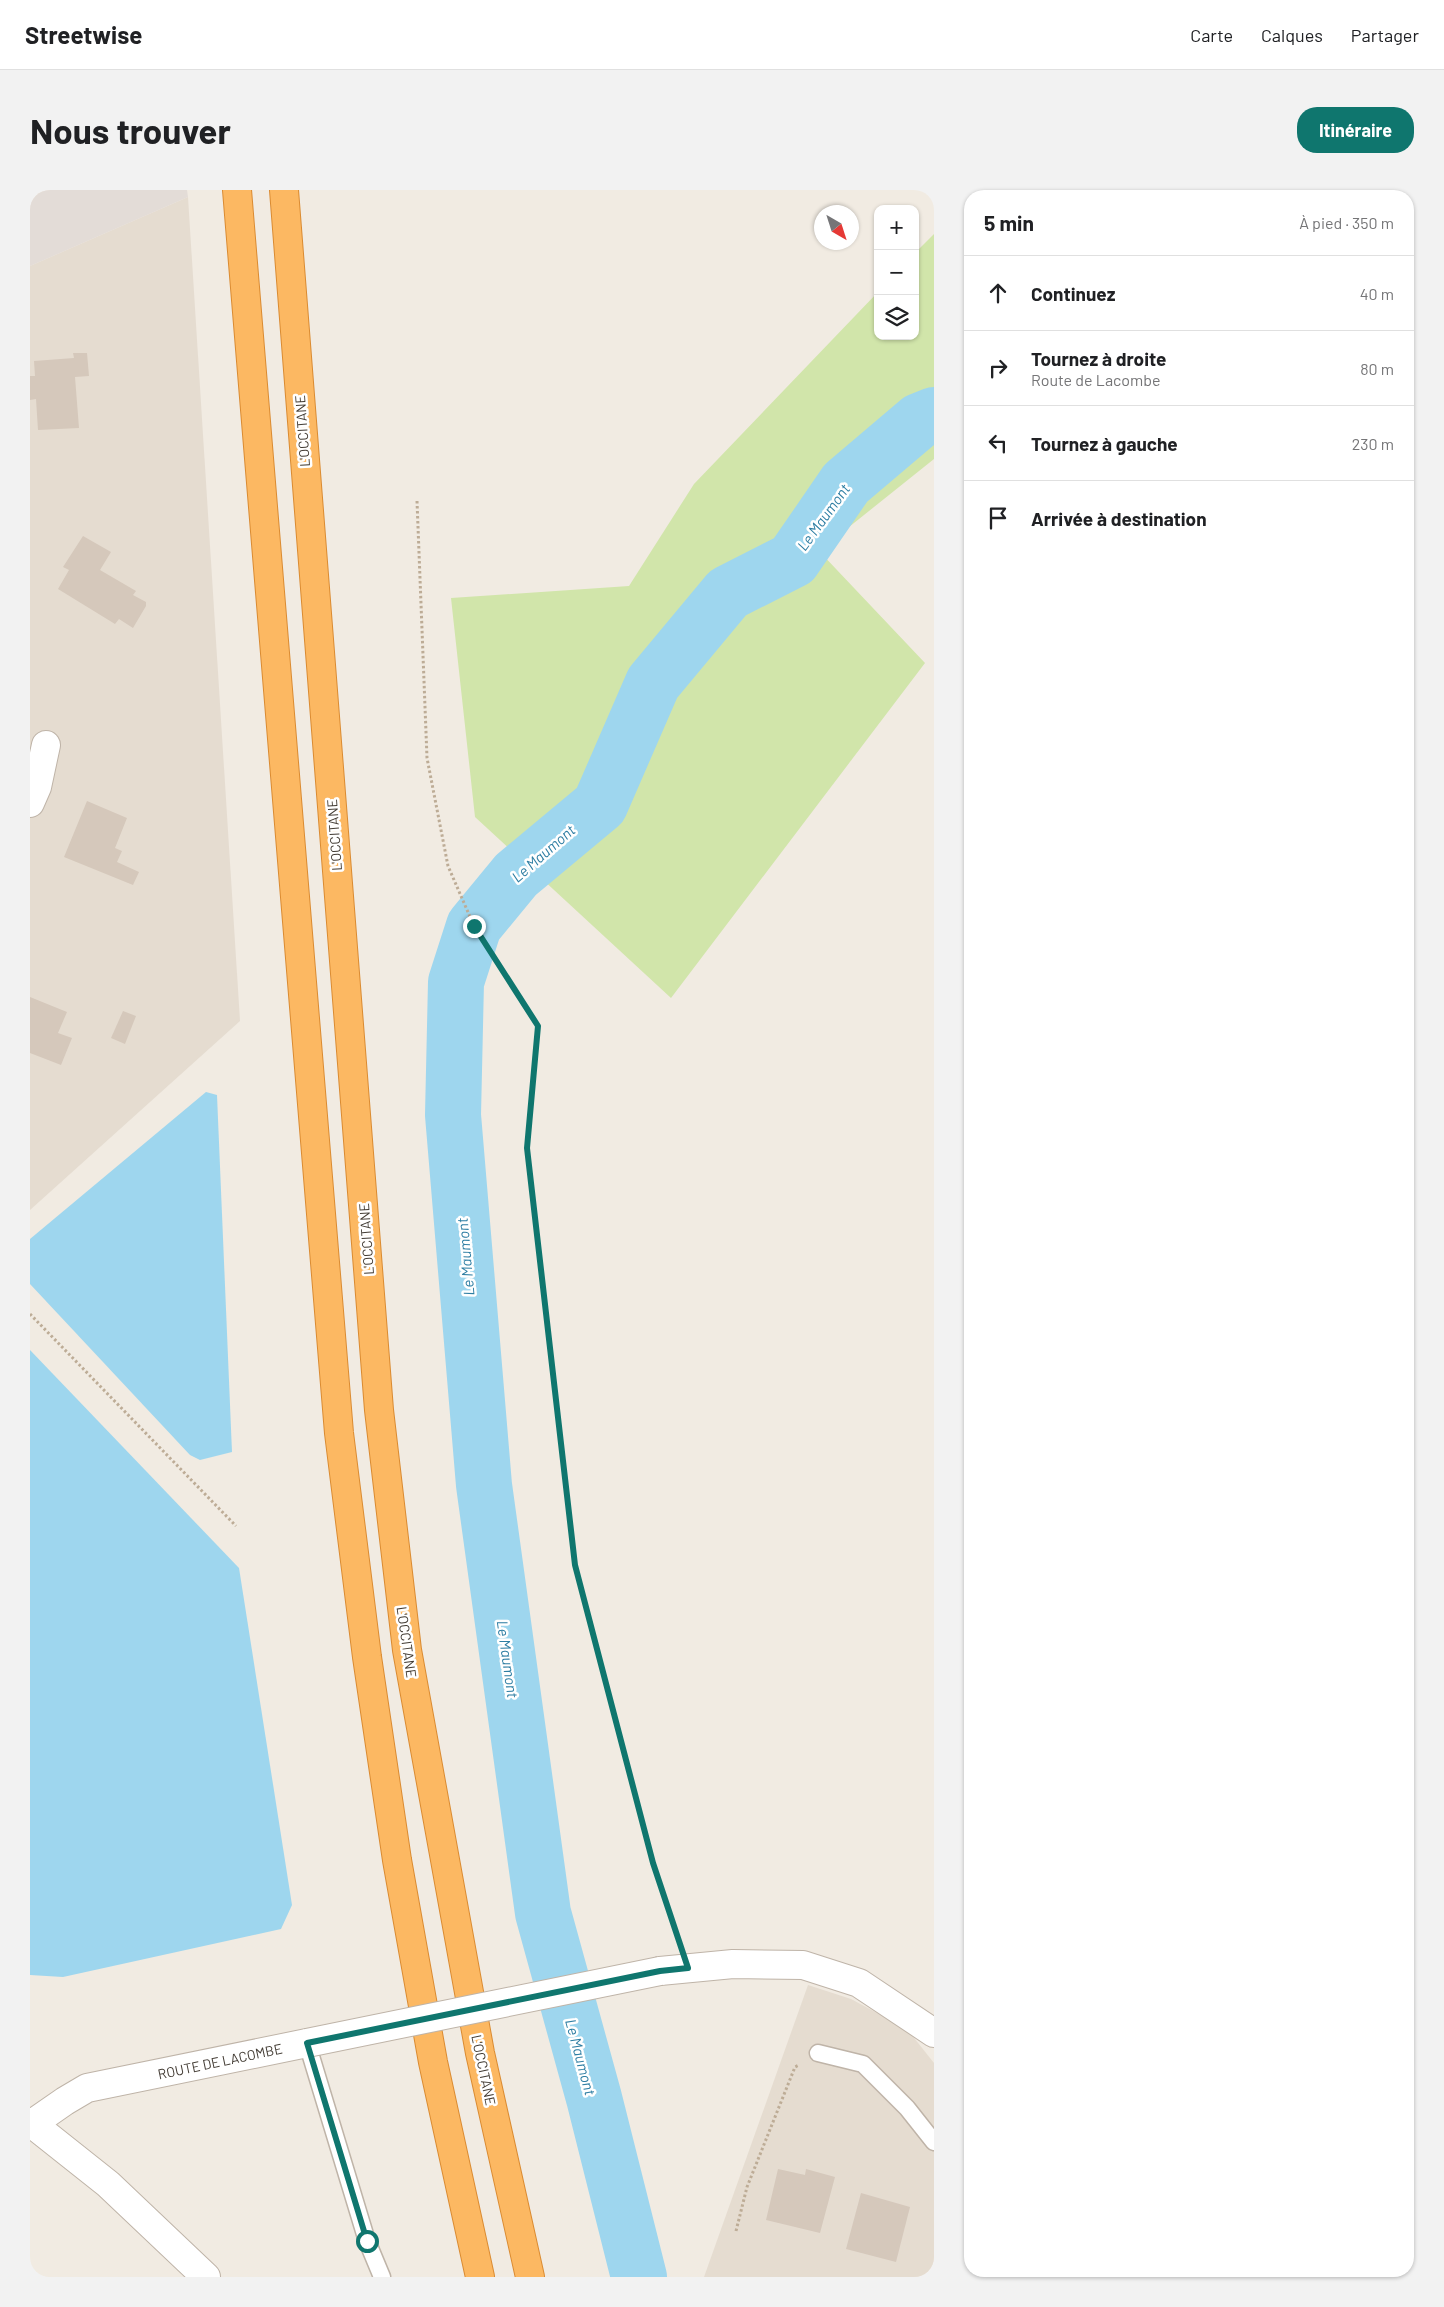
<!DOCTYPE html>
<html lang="fr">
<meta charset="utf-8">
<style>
:root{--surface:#fff;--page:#f2f2f2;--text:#202124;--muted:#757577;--line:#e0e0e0;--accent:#0f766e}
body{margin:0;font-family:Barlow,sans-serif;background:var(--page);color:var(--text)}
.controls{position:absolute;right:15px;top:15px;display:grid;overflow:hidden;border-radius:10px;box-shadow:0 1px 4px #0004}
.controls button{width:45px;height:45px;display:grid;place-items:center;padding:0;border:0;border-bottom:1px solid var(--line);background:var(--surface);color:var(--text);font:25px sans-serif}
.compass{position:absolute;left:784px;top:15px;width:45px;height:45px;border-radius:50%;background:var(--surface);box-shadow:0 1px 4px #0004;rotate:141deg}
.stop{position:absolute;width:15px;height:15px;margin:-11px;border:4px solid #0f766e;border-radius:50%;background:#fff}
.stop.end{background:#0f766e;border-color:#fff;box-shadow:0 1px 5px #0008}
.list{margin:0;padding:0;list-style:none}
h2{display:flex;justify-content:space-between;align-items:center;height:65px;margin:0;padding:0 20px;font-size:21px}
h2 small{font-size:16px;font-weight:400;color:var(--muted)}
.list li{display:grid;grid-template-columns:32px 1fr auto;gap:15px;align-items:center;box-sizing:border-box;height:75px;padding:0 20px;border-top:1px solid var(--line)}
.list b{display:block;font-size:19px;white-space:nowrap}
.list p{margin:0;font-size:16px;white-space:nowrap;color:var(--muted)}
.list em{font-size:16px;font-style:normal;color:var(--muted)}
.icon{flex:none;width:28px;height:28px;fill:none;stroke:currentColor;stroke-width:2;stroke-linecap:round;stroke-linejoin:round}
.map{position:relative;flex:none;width:904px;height:2087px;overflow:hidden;border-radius:20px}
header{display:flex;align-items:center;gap:30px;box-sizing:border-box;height:70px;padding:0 25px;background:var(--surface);border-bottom:1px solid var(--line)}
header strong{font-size:24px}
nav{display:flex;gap:28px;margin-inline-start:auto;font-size:18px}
.intro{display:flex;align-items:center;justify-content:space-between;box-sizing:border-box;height:120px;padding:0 30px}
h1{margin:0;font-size:35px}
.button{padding:12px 22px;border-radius:20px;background:var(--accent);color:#fff;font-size:18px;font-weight:700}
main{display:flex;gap:30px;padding:0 30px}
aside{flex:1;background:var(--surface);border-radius:20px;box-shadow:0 1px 4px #0004}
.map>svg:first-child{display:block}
.residential{fill:#e5dcd0}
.industrial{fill:#e3dcd7}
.green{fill:#d1e5aa}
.water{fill:#9ed6ee}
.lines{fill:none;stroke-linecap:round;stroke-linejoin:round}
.river{stroke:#9ed6ee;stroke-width:56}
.building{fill:#d5c8bb}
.service-casing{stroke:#bfb4a8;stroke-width:19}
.minor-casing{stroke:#bfb4a8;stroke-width:30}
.motorway-casing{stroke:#da8b32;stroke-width:30}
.path{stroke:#bdac96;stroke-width:3;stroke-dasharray:2.5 2.5;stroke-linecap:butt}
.service{stroke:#fff;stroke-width:16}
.minor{stroke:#fff;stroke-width:28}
.motorway{stroke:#fcb862;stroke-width:28}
.minor-bridge-casing{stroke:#bfb4a8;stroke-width:30;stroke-linecap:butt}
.minor-bridge{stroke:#fff;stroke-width:28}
.route{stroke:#0f766e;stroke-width:6}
.labels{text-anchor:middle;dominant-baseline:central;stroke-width:5;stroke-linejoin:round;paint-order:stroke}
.street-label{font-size:14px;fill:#423b33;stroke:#fff}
.water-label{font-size:15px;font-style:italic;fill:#2e7ea3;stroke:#fff}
</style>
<header>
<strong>Streetwise</strong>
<nav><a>Carte</a><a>Calques</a><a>Partager</a></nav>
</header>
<div class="intro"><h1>Nous trouver</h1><a class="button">Itinéraire</a></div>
<main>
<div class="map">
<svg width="904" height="2087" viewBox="0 0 904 2087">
<rect width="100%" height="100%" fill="#f1ebe2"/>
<!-- residential -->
<g class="residential">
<path d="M158,7L210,831L0,1020V76Z"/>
<path d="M778,1795L821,1809L877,1839L904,1873V2087H674Z"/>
</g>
<!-- industrial -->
<path class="industrial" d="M0,0H157L158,7L0,76Z"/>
<!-- green -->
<path class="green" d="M904,44V269L789,361L895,473L641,808L445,627L421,408L599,396L664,294L848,102V146H885V63Z"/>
<!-- water -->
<g class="water">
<path d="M176,902L187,905L202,1262L170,1270L160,1265L0,1094V1049Z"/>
<path d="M0,1160L209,1378L262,1715L251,1739L33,1787L0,1785Z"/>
</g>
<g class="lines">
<!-- river -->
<path class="river" d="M609,2087L564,1908L513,1723L454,1295L423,925L426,792L444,736L486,685L570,615L623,493L698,403L763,370L816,293L889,231L904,225"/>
</g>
<!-- building -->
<g class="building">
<path d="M43,163H57L59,186L45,187L49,238L8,240L6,209L0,210V186H5L4,171L44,168Z"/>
<path d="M53,346L81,362L70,380L106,401L103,405L116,412V416L103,438L89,429L85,434L28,399L39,380L33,377Z"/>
<path d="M57,611L97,628L85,658L92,661L87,672L109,682L103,695L34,667Z"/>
<path d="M0,807L37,822L28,843L42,848L31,875L0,863Z"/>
<path d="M93,821L106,826L95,854L81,848Z"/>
<path d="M748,1979L775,1985L776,1979L805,1987L790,2043L736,2030Z"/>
<path d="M831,2003L880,2017L866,2072L816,2059Z"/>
</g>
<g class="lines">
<!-- service casing -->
<g class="service-casing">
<g id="service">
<path d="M277,1853L337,2051L352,2087"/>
<path d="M788,1863L833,1874L877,1918L904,1952"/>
</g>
</g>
<!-- minor casing -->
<g class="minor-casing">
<g id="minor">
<path d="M0,613L7,597L16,555"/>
<path d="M630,1781L703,1774L773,1775L829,1793L904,1843"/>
<path d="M0,1932L78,1994L176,2087"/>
<path d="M2,1934L35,1911L57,1898L277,1853"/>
</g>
</g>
<!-- motorway casing -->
<g class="motorway-casing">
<g id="motorway">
<path d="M207,0L309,1243L337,1467L367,1670L403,1872L450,2087"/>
<path d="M254,0L349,1220L377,1460L450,1863L500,2087"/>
</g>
</g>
<!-- path -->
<g class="path">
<path d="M387,311L397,568L418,676L444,736L508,836L497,958L545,1375L623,1673L649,1749"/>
<path d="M0,1124L206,1336"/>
<path d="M706,2041L717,1997L765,1877L769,1875"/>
</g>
<!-- service -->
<use href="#service" class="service"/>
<!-- minor -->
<use href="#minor" class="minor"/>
<!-- motorway -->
<use href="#motorway" class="motorway"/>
<!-- minor-bridge casing -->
<g class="minor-bridge-casing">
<path id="minor-bridge" d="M277,1853L630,1781"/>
</g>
<!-- minor-bridge -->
<use href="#minor-bridge" class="minor-bridge"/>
</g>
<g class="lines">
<!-- route -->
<path class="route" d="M337,2051L277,1853L630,1781L658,1778L623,1673L545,1375L497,958L508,836L444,736"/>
</g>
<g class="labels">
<!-- street labels -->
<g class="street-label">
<text transform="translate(272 241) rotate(-94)">L'OCCITANE</text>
<text transform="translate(304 645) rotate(-94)">L'OCCITANE</text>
<text transform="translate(336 1049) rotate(-94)">L'OCCITANE</text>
<text transform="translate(377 1452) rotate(82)">L'OCCITANE</text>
<text transform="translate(190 1871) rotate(-12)">ROUTE DE LACOMBE</text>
<text transform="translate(454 1880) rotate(78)">L'OCCITANE</text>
</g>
<!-- water labels -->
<g class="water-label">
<text transform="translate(793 327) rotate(-54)">Le Maumont</text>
<text transform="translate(513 663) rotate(-41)">Le Maumont</text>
<text transform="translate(435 1067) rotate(-95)">Le Maumont</text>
<text transform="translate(478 1469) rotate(82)">Le Maumont</text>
<text transform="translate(551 1867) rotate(75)">Le Maumont</text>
</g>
</g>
</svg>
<div class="controls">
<button>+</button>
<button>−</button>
<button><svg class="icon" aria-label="layers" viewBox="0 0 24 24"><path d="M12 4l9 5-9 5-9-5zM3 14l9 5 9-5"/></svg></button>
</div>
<svg class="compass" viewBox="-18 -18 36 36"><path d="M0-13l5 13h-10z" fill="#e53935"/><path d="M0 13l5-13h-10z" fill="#757577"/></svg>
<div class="stop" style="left:337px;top:2051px"></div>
<div class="stop end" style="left:444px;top:736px"></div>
</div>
<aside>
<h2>5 min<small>À pied · 350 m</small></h2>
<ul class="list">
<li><svg class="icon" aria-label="ahead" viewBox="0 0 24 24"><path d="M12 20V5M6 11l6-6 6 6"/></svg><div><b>Continuez</b></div><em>40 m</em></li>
<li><svg class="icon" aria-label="right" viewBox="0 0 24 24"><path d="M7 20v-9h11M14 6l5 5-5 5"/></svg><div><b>Tournez à droite</b><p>Route de Lacombe</p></div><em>80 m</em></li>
<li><svg class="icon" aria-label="left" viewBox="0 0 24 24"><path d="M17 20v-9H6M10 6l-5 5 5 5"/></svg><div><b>Tournez à gauche</b></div><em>230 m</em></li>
<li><svg class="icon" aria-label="arrive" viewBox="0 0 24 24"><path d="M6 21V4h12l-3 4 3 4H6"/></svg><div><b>Arrivée à destination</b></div></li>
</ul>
</aside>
</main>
